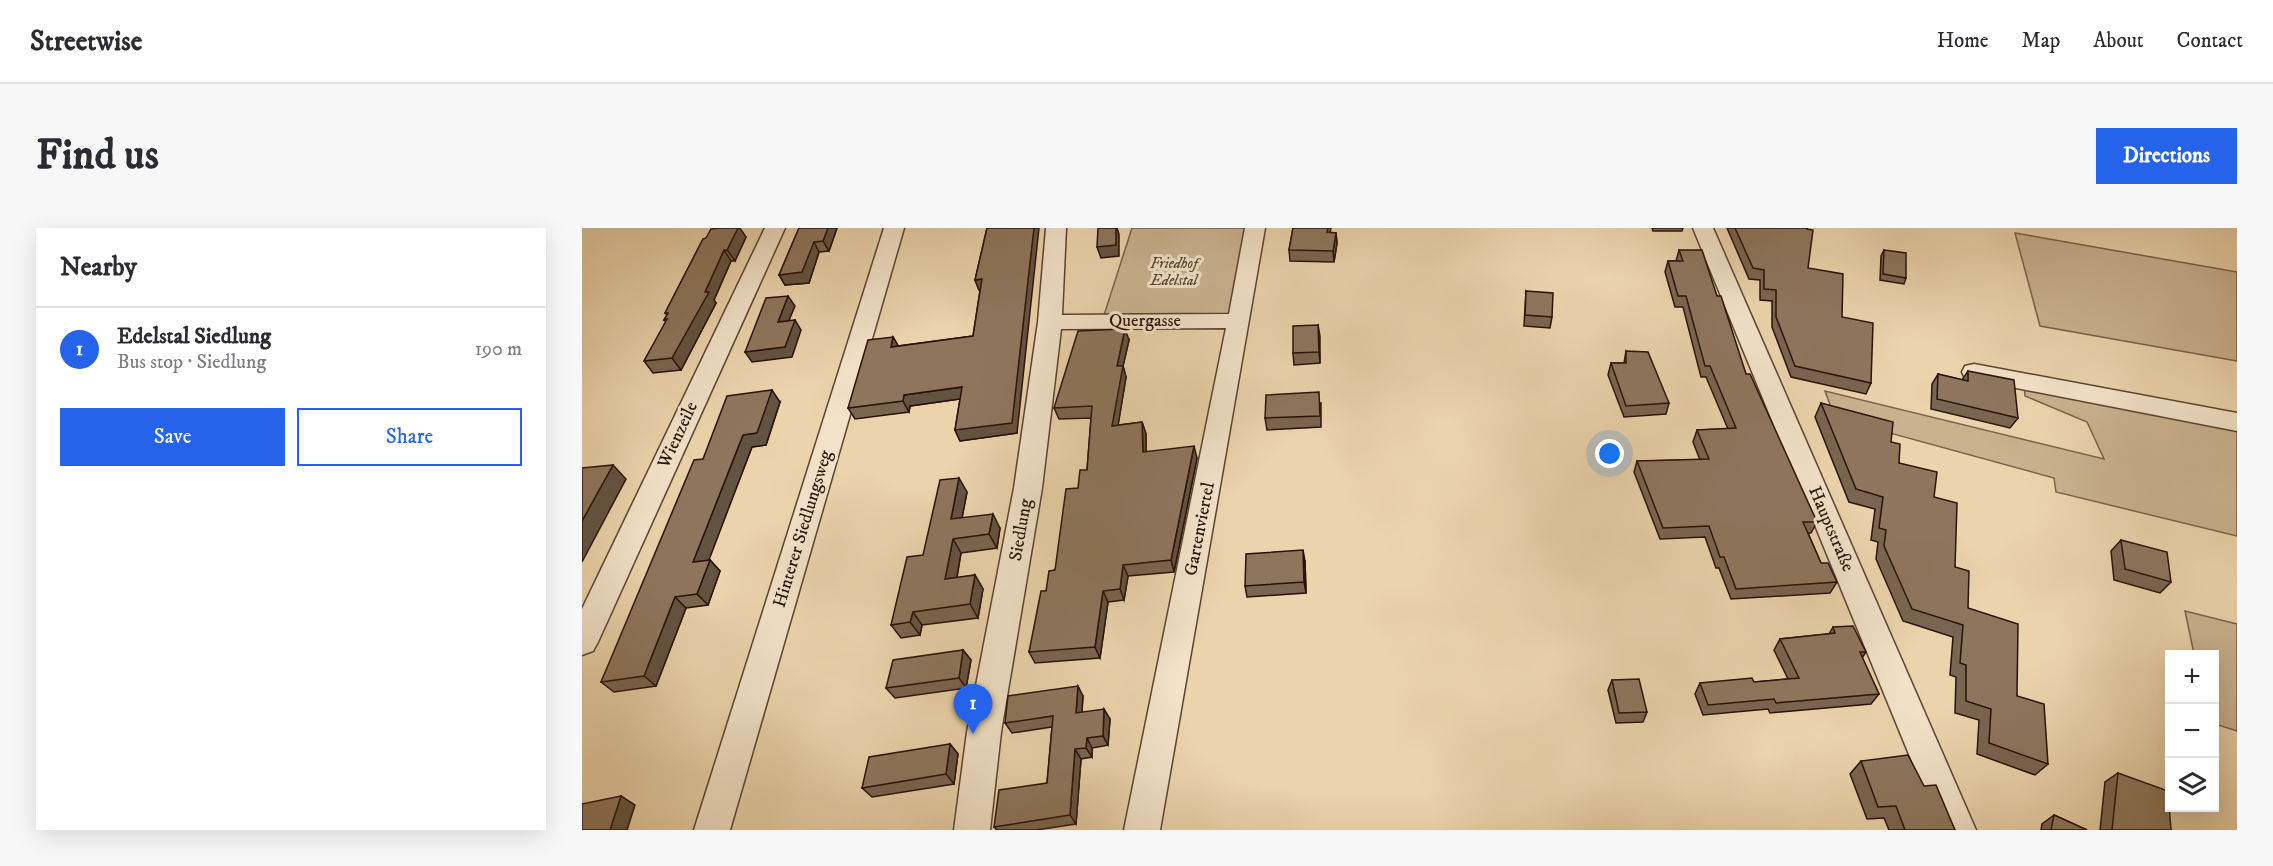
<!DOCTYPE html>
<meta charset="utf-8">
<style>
:root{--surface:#fff;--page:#f7f7f7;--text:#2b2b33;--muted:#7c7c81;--line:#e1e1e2;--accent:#2563eb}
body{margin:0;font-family:"IM FELL DW Pica",serif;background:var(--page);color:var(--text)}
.controls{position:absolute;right:18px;bottom:18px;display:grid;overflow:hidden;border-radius:0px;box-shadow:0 6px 24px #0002}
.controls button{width:54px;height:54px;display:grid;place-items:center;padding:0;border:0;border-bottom:2px solid var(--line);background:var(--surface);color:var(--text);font:30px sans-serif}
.you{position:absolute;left:1028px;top:226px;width:21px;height:21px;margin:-15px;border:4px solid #fff;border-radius:50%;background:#1a73e8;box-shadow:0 0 0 9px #1a73e833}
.badge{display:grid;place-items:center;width:39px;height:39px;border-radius:50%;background:var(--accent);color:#fff;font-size:20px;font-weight:700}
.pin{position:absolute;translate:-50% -50px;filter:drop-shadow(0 2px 3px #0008)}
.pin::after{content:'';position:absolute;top:32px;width:21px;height:18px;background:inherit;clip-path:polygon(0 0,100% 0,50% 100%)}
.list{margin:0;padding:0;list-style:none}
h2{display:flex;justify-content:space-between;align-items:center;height:78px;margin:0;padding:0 24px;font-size:26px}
h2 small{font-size:20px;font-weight:400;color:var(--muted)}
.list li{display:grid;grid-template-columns:39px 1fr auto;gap:18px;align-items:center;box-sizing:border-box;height:84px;padding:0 24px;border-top:2px solid var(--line)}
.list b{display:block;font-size:22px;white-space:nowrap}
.list p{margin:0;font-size:20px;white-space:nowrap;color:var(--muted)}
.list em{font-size:20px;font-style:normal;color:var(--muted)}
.actions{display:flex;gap:12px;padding:18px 24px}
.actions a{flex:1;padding:14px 0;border:2px solid var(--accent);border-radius:0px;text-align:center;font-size:21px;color:var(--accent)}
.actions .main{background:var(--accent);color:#fff}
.icon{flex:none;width:33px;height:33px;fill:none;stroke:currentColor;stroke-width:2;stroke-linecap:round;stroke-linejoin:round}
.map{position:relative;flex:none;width:1655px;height:602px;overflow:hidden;border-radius:0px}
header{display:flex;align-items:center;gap:36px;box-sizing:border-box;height:84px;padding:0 30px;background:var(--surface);border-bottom:2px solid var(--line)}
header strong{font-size:28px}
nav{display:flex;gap:33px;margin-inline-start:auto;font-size:21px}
.intro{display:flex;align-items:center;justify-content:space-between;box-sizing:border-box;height:144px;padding:0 36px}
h1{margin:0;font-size:42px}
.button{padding:15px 27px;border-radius:0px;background:var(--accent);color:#fff;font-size:21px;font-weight:700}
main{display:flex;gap:36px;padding:0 36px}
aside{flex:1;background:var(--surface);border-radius:0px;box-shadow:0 6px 24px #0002}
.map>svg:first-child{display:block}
.green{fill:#cab28f;stroke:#7a624c;stroke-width:1.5}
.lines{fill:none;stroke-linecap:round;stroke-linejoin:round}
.minor-casing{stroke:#5a4232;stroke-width:3}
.minor{fill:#f2e2c8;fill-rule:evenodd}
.wall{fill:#7a6550;stroke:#291209;stroke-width:1.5}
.shaded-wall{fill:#635341;stroke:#291209;stroke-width:1.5}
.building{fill:#8e765d;stroke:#291209;stroke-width:1.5}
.labels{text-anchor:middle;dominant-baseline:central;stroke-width:6;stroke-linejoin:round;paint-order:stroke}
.far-park-label{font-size:15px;font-style:italic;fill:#594231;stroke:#f2e2c8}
.street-label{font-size:18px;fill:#291209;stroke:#f2e2c8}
</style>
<header>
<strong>Streetwise</strong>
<nav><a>Home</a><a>Map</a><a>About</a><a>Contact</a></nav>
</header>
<div class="intro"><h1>Find us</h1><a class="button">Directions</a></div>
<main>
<aside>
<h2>Nearby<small></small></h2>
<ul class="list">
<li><span class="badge">1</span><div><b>Edelstal Siedlung</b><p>Bus stop · Siedlung</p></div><em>190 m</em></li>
</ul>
<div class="actions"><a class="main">Save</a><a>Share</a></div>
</aside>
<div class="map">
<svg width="1655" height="602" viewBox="0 0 1655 602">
<rect width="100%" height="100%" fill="#ebd3ab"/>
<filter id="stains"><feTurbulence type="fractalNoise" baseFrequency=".00333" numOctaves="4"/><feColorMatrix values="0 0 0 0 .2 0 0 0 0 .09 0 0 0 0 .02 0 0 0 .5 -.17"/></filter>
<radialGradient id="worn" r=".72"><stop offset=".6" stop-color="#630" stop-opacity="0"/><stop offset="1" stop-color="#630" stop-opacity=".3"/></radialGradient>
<!-- green -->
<g class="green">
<path d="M550,0H663L647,88L522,87Z"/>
<path d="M1433,5L1655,44V133L1458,98Z"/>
<path d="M1442,157L1655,200V308L1474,264L1472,250L1253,190L1243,163L1522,231L1505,194L1443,168Z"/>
<path d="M1603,383L1655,396V503L1633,496L1632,427L1612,426Z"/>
</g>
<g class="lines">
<!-- minor casing -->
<g class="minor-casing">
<g id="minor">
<path d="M183,0H203L16,414L11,423L0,427V381Z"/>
<path d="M302,0H322L148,602H112Z"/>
<path d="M464,0H484L480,87L647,86L663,0H683L578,602H542L644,100L479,101L460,260L419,504L408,602H372L385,504L432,260L456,94Z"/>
<path d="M1111,0H1131L1394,602H1358Z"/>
<path d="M1392,136L1655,185V203L1383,150L1380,144L1383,138Z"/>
</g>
</g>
<!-- minor -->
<use href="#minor" class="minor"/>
</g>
<!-- wall -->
<g class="wall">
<path d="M217,0H255L247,23L237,24L227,55L203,57L197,47Z"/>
<path d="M405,0L435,205L378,213L373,202L378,171L328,178L327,184L273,191L266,180L311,109L316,118L391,108L398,62H397L393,52Z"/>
<path d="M711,0H749L748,5H754L755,15L752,34L708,33L707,22Z"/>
<path d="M1070,0H1101L1100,3H1071Z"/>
<path d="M1145,0H1225L1226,40L1260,89L1289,155L1284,166L1209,149L1190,99V73L1178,72V52L1167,51Z"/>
<path d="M164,9L153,33H149L132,72L134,75L99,142L71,145L62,133L84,94L82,92L85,87L83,85L121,11Z"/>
<path d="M1097,22L1135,68L1164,146L1235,294L1229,305H1226L1239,335L1255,354L1248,365L1149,371L1137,340H1134L1123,309L1078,311L1052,244L1055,233L1118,232L1111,214L1115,202L1146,201L1124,149H1119L1101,79H1093L1083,44L1086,33H1094Z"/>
<path d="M1302,22L1324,50L1322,56L1298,52L1299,28Z"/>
<path d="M944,63L970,89L968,100L942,98Z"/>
<path d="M736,97L738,135L712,137L711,125Z"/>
<path d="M547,112L541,138L544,149L536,197L560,194L564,206V224L615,230L592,344L546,348L542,372L526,374L518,430L453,435L447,424L464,363L473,342L496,260L505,242L509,190L477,191L472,180Z"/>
<path d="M1044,123L1087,175L1084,186L1042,189L1026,147L1029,135H1042Z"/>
<path d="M1386,143L1436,190L1428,200L1349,181L1350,156L1356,146L1380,152Z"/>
<path d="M198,174L184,217L170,219L126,332H128L138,343L126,377L104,380L74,458L32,464L19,454L121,231Z"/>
<path d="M739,175V199L685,202L683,190Z"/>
<path d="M1239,175L1309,214L1317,235L1352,269L1373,339L1386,380L1435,468L1466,536L1453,547L1395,526L1397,492L1373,485L1374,449L1368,447L1371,409L1321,393L1294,331L1296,314L1289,312L1293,281L1267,274L1233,189Z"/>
<path d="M385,264L380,290L418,300L415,320L379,325L375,350L393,347L401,361L396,390L340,397L338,407L319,410L309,397L341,327Z"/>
<path d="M1539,312L1589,354L1578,365L1532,352L1529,323Z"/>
<path d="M723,333L724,365L665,369L663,358Z"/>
<path d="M1251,399L1284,424L1280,430L1297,466L1289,476L1188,485L1186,481L1121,487L1113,466L1118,455L1172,454L1206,451L1192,422L1198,411L1247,406Z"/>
<path d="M381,422L389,432L384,460L313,470L304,460Z"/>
<path d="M1030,452L1065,484L1061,494L1034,495L1026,462Z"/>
<path d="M501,468L500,484L528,491L526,517L510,520V529L499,531L494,596L454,602H415L412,599L465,555L470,499L430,505L423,495Z"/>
<path d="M368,516L376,526L372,556L290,569L280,560Z"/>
<path d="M1279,533L1342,558L1373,602H1307L1302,590L1285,591L1268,546Z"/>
<path d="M1536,545L1589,602H1590H1518L1523,554Z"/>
<path d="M1472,587L1505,602H1459L1460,596Z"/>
</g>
<!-- shaded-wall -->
<g class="shaded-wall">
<path d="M156,0H158L164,9L153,33L145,22Z"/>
<path d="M246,0H255L247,23L241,13Z"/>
<path d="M452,0H457L435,205L378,213L373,202Z"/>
<path d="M534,0H535L537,6V28L519,30L515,19Z"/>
<path d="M754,5L755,15L752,34L751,23Z"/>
<path d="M232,14L237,24L227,55L203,57L197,47Z"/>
<path d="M142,22L149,33L132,72L134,75L99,142L90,130L123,64Z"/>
<path d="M400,51L405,61L397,62L393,52Z"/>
<path d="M206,68L213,78L202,104L196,94Z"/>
<path d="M213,92L219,102L210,129L170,134L163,124Z"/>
<path d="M736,97L738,108V135L737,124Z"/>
<path d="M543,101L547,112L541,138L544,149L534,210L530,198L535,138Z"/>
<path d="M311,109L317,119H309Z"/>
<path d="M380,159L385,170L328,178L327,184L321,173L322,167Z"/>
<path d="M190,162L198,174L184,217L170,219L122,345L111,334L161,207Z"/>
<path d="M560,194L564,206V236L561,224Z"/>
<path d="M612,218L615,230L592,344L589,332Z"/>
<path d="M31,237L44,251L0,334V293Z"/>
<path d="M377,250L385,264L377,305L369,291Z"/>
<path d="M411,286L418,300L415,320L407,306Z"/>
<path d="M371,311L379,325L372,365L363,351Z"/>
<path d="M721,322L723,333L724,365L722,354Z"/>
<path d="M128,332L138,343L126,377L115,366Z"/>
<path d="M541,337L546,348L542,372L538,361Z"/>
<path d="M393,347L401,361L396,390L388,376Z"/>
<path d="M521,363L526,374L518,430L513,419Z"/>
<path d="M93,369L104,380L74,458L62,448Z"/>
<path d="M331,384L340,397L338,407L328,394Z"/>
<path d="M381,422L389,432L384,460L377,450Z"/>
<path d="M496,458L501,468L499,495L494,485Z"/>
<path d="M522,481L528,491L526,517L521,508Z"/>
<path d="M505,510L510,520V529L504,520Z"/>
<path d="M368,516L376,526L372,556L364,546Z"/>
<path d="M493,521L499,531L494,596L488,587Z"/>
<path d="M39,568L53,577L45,602H28Z"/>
</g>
<!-- building -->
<g class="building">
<path d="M139,0H156L145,22H142L123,64H127L90,130L62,133L85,91L82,92L86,85H83L121,11L124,10L129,1Z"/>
<path d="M217,0H246L241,13L232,14L220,44L197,47Z"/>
<path d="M405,0H452L430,195L373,202L380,159L322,167L321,173L266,180L286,112L311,109L309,119L391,108L400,51L393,52Z"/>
<path d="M516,0H534V17L515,19Z"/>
<path d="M711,0H746L745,4L754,5L751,23L707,22Z"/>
<path d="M1153,0H1225V1L1231,2L1226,40L1261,46L1260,89L1291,95L1289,155L1213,138L1194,89V62L1182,61V42L1171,40Z"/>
<path d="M1097,22H1120L1135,68H1139L1164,146H1168L1235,294H1221L1239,335H1246L1255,354L1154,361L1142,329H1138L1127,298L1081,300L1055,233L1127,231L1115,202L1154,200L1128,138H1123L1104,68H1096L1086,33H1101Z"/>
<path d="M1302,22L1324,25V50L1301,46Z"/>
<path d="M944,63L971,65L970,89L943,87Z"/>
<path d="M206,68L196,94L213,92L203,119L163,124L184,70Z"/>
<path d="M736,97L737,124L711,125V98Z"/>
<path d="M543,101L535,138H541L530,198L560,194L561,224L612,218L589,332L541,337L538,361L521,363L513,419L447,424L459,363H464L467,343L473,342L484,261L496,260L498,242H505L510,178L472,180L496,103Z"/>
<path d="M1044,123L1066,124L1087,175L1044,178L1029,135H1044Z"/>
<path d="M1386,143L1432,152L1436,190L1355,171L1356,146L1386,153Z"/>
<path d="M190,162L175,205L161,207L111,334L128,332L115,366L93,369L62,448L19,454L112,232L121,231L145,168Z"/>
<path d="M737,164L738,188L683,190L684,167Z"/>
<path d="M1239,175L1311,194L1309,214L1318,216L1317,235L1355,244L1352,269L1375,275L1373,339L1387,343L1386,380L1436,396L1435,468L1462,476L1466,536L1407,515L1409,481L1384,473V437L1378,435L1381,397L1330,381L1302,318L1304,302L1297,300L1301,269L1274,261Z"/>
<path d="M31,237L0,293V240Z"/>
<path d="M377,250L369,291L411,286L407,306L371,311L363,351L393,347L388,376L331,384L328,394L309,397L325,329L341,327L358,252Z"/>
<path d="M1539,312L1585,324L1589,354L1543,341Z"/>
<path d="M721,322L722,354L663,358L664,326Z"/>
<path d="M1271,398L1284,424H1278L1297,466L1194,475L1192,471L1126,477L1118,455L1170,450L1172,454L1217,450L1198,411L1253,405L1251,399Z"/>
<path d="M381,422L377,450L304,460L311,432Z"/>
<path d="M1057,451L1065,484L1037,485L1030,452Z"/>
<path d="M496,458L494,485L522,481L521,508L505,510L504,520L493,521L488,587L412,599L417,562L465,555L471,488L423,495L426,468Z"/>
<path d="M368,516L364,546L280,560L287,529Z"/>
<path d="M1326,527L1342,558L1354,557L1373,602H1323L1314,578L1296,579L1279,533Z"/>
<path d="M1536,545L1586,563L1589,602H1590H1530Z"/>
<path d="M39,568L28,602H0V576Z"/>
<path d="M1472,587L1505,602H1469Z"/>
</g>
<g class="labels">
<!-- far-park labels -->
<g class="far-park-label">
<text x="592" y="35">Friedhof<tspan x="592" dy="17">Edelstal</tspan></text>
</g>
<!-- street labels -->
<g class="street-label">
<text x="563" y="93">Quergasse</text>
<text transform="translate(96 207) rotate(-65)">Wienzeile</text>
<text transform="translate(221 301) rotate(-73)">Hinterer Siedlungsweg</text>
<text transform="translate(618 301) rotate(-79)">Gartenviertel</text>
<text transform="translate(1249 301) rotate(67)">Hauptstraße</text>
<text transform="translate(439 302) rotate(-80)">Siedlung</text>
</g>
</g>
<rect width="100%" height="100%" filter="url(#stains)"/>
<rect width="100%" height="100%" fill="url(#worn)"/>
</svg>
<div class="controls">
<button>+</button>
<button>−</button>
<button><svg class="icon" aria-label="layers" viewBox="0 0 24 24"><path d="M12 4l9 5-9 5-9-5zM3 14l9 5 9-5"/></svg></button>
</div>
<div class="you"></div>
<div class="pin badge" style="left:391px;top:506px">1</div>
</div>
</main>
